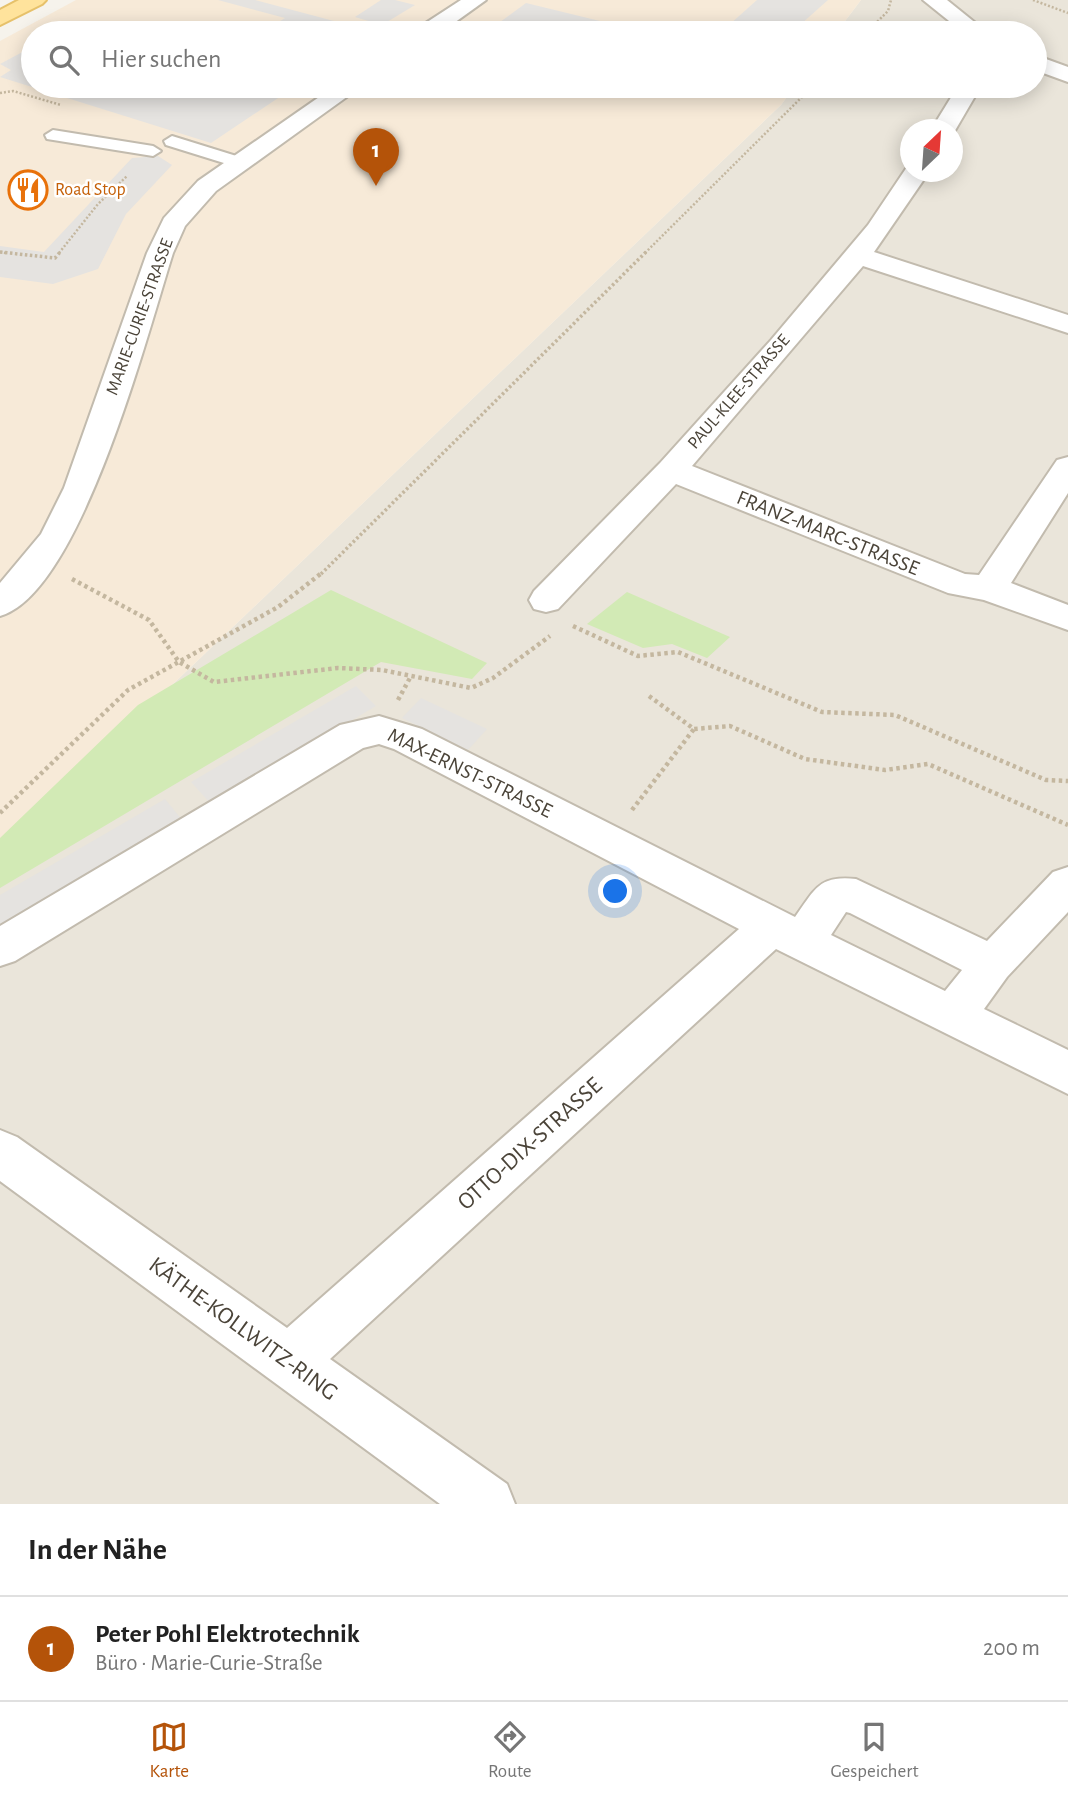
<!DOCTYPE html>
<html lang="de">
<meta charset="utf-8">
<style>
:root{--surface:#fff;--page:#f6f6f6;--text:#222;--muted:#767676;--line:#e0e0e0;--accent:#b45309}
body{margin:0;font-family:"Alegreya Sans",sans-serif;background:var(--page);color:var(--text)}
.compass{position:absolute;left:900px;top:119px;width:63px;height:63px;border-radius:50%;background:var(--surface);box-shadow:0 4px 18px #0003;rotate:25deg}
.you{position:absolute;left:616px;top:892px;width:24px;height:24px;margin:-18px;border:5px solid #fff;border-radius:50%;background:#1a73e8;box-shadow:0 0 0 10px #1a73e833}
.badge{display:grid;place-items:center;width:46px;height:46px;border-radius:50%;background:var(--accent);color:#fff;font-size:23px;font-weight:700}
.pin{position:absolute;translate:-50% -58px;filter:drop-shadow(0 2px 4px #0008)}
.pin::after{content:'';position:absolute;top:37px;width:24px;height:21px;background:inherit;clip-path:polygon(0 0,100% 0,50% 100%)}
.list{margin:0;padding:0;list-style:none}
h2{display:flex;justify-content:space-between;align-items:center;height:91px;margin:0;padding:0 28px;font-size:30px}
h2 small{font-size:23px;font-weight:400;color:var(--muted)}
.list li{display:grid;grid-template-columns:46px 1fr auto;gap:21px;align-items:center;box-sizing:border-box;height:105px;padding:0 28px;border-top:2px solid var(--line)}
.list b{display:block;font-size:26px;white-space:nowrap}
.list p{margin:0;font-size:23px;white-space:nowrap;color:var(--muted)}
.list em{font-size:23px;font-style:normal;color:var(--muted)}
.icon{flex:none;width:38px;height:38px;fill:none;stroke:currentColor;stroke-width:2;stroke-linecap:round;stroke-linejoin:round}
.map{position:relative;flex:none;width:1068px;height:1504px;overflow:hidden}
.search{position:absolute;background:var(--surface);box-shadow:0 4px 18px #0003;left:21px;right:21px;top:21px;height:77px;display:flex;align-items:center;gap:18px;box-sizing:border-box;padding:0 24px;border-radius:38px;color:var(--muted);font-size:26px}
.sheet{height:196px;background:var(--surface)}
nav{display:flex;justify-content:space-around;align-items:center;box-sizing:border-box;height:98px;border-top:2px solid var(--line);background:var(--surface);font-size:19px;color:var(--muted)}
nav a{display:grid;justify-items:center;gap:4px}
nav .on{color:var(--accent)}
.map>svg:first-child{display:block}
.residential{fill:#eae5da;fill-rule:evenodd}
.commercial{fill:#f7ead8}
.green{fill:#d2eab5}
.parking{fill:#e5e3e0}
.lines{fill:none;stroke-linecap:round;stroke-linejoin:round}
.lane-casing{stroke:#c2bbae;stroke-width:4}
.street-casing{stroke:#c2bbae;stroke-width:4}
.primary-casing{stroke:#e6c16a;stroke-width:4}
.path-far2{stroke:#c4b79f;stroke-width:2.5;stroke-dasharray:2 2;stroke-linecap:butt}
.path-far1{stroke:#c4b79f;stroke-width:3.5;stroke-dasharray:2.5 2.5;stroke-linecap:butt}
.path{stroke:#c4b79f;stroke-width:4.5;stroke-dasharray:3.5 3.5;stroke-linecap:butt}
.lane{fill:#fff;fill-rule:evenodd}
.street{fill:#fff;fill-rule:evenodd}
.primary{fill:#ffe39c;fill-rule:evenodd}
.labels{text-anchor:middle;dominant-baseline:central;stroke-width:5;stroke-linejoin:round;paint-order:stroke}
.far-food-label{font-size:18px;fill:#c56008;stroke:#fff;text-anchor:start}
.far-street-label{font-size:18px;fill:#4b4439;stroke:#fff}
.street-label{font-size:21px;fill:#4b4439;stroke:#fff}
.near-street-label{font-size:24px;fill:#4b4439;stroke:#fff}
</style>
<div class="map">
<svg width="1068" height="1504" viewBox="0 0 1068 1504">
<rect width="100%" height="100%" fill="#f6f3ec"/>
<!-- residential -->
<path class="residential" d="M861,0H1068V1504H0V855L151,705L781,105L795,86H1035V33H836ZM911,130H953V172H911Z"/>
<!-- commercial -->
<path class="commercial" d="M76,0H861L836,33H33V86H795L781,105L151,705L0,855V41Z"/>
<!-- green -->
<g class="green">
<path d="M331,590L487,663L472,679L381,662L0,888V838L138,705Z"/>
<path d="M627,592L730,637L707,658L672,644L643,648L587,624Z"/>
</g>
<!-- parking -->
<g class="parking">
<path d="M218,0H255L375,32L261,33L285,18Z"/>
<path d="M381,0H395L415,5L382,25L355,17Z"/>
<path d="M757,0H828L791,33H720Z"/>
<path d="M526,3L649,33H531L496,25Z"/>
<path d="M30,48L33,49V86H296L211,143L0,77L11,70L0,64Z"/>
<path d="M158,156L172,165L126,214L98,269L53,284L0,277V246L44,252L132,158Z"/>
<path d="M356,686L376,706L211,804L191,782Z"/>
<path d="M421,698L487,729L468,750L402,718Z"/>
<path d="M165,799L183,821L0,929V895Z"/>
</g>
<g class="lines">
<!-- lane casing -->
<g class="lane-casing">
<g id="lane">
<path d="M53,130L153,146L161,151L153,156L47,139L45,135Z"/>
<path d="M172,136L246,159L248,163L240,168L166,145L164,141Z"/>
</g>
</g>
<!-- street casing -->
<g class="street-casing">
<g id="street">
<path d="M461,0H486L440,33H415L418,28Z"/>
<path d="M923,0H947L988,33H964Z"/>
<path d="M1035,55L1068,67V82L1035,70Z"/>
<path d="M335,86H362L216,191L185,226L173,253C148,331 81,593 0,616V583L41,534L64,488L147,253L164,218L198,181Z"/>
<path d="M958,86H981L953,134V130H931Z"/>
<path d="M911,166V172H929L874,252L1068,315V333L863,266L692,466L965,574L979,575L1057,460L1068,457V493L1011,583L1068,605V630L984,600L948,593L676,484L558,609L546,612L534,609L529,600L534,591L660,463L771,340L868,225L907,167Z"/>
<path d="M379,716L422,729L795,917C815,890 818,875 856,879L987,941L1053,872L1068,867V912L1007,977L984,1009L1068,1050V1094L776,949L330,1359L507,1484L515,1504H440L0,1181V1130L17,1137L287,1328L739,929L394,749L379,744L363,748L15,961L0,966V926L340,725ZM846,912L850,913L962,970L945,991L831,935Z"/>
</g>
</g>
<!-- primary casing -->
<g class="primary-casing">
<path id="primary" d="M19,0H46L42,4L0,25V10Z"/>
</g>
<!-- path-far2 -->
<g class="path-far2">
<path d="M1033,0L1068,13"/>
<path d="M866,33L888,11L891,0"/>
<path d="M0,93L13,91L61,105"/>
<path d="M0,252L6,253"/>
<path d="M59,253L98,204L127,176"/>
<path d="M645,253L813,86"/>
</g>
<!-- path-far1 -->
<g class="path-far1">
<path d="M0,252L55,258L61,251"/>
<path d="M321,574L647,251"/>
</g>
<!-- path -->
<g class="path">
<path d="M72,579L149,620L179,662L214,682L338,668L382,670L471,688L493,678L550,636"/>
<path d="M573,626L638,656L678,652L822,712L895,715L1046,780L1068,781"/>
<path d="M649,696L694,729L730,726L805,759L885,770L928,764L1068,825"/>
<path d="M398,700L411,676"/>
<path d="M632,810L694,729"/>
<path d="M0,813L128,690L278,607L323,572"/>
</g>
<!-- lane -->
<use href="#lane" class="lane"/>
<!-- street -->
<use href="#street" class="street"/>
<!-- primary -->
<use href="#primary" class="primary"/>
</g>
<!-- icons -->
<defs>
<g id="restaurant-ring" transform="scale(2.0125)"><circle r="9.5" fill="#fff" stroke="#e8710a" stroke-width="1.5"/><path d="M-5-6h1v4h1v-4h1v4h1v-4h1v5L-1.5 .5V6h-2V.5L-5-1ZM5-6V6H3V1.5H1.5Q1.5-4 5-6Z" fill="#e8710a"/></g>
</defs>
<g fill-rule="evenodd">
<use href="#restaurant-ring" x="28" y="190"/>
</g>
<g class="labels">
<!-- far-food labels -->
<g class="far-food-label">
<text x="55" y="190">Road Stop</text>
</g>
<!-- far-street labels -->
<g class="far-street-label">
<text transform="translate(140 317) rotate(-70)">MARIE-CURIE-STRASSE</text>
<text transform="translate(739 392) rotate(-49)">PAUL-KLEE-STRASSE</text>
</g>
<!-- street labels -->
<g class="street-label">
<text transform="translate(828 533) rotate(22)">FRANZ-MARC-STRASSE</text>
<text transform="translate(470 773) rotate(26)">MAX-ERNST-STRASSE</text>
</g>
<!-- near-street labels -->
<g class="near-street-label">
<text transform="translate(530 1144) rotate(-42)">OTTO-DIX-STRASSE</text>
<text transform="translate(243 1329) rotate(36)">KÄTHE-KOLLWITZ-RING</text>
</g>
</g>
</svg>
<svg class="compass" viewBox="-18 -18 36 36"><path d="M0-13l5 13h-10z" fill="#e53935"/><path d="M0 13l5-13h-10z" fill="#767676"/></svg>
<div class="you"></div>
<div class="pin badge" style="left:376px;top:186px">1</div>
<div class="search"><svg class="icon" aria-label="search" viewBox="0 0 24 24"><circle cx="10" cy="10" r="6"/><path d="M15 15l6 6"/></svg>Hier suchen</div>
</div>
<section class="sheet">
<h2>In der Nähe<small></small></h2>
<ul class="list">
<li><span class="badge">1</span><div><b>Peter Pohl Elektrotechnik</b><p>Büro · Marie-Curie-Straße</p></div><em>200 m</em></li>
</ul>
</section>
<nav>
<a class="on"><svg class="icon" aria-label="map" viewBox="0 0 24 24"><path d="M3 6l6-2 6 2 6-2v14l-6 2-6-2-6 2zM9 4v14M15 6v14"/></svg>Karte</a>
<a><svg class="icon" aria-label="directions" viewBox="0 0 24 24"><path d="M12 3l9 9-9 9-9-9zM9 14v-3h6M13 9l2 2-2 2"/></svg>Route</a>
<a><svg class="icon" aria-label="saved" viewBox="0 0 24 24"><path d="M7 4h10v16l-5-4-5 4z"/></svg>Gespeichert</a>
</nav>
